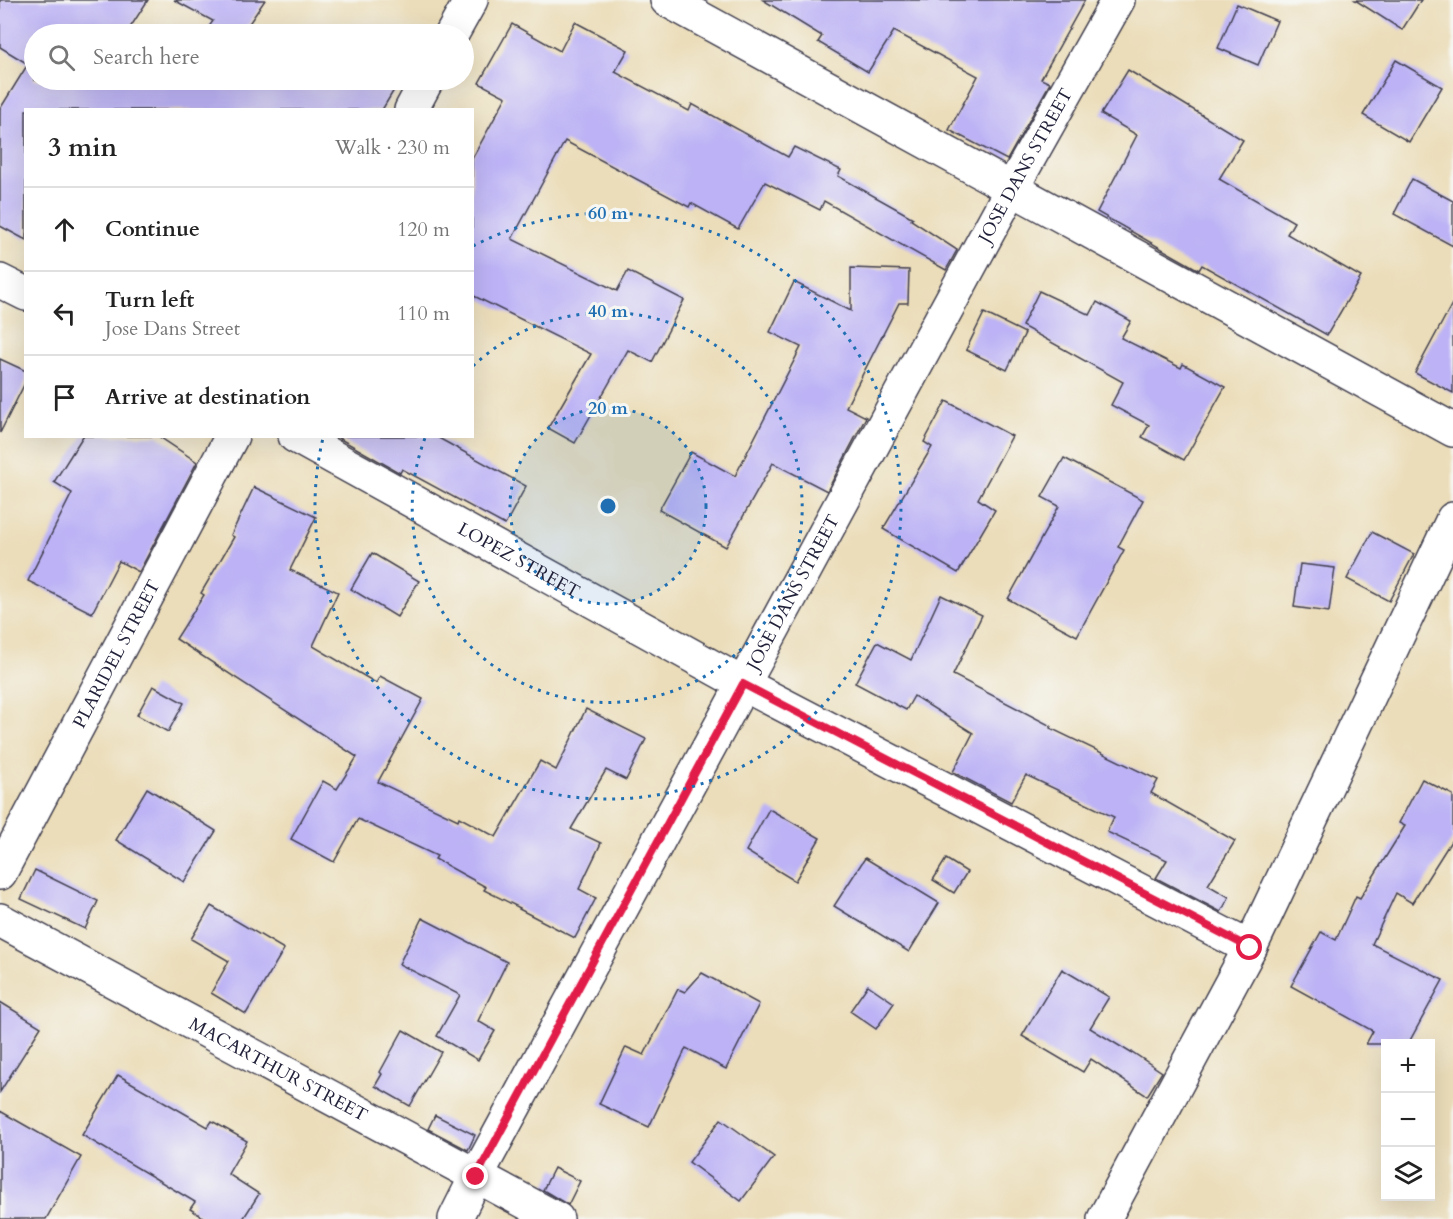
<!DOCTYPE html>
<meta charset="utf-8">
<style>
:root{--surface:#fff;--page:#f6f6f6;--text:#222;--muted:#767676;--line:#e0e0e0}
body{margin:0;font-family:Cardo,serif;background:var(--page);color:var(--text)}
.controls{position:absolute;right:18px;bottom:18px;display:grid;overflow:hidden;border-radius:0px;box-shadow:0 6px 24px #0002}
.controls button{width:54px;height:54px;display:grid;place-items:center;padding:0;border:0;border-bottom:2px solid var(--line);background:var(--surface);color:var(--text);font:30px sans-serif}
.stop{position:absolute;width:18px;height:18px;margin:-14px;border:4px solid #e11d48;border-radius:50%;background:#fff}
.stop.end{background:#e11d48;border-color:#fff;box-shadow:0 2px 6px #0008}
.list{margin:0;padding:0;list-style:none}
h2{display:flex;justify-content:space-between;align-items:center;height:78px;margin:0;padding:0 24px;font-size:26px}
h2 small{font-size:20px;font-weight:400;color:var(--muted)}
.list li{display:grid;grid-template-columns:39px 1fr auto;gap:18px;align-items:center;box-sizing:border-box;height:84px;padding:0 24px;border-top:2px solid var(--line)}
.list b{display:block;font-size:22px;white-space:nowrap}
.list p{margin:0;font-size:20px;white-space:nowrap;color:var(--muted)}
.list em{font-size:20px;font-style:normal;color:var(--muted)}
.icon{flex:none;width:33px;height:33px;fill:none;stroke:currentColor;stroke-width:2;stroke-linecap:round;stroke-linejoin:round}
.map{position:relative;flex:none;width:1453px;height:1219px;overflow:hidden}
.search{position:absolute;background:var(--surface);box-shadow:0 6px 24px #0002;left:24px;top:24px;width:450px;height:66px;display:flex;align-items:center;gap:15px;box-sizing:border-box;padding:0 21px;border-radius:33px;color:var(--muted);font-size:22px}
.panel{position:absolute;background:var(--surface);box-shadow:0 6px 24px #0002;left:24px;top:108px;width:450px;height:330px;border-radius:0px}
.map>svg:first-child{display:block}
.building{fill:#bcb2f5}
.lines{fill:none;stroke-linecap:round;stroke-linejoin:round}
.street-casing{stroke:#403e4e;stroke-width:36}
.street{stroke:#fff;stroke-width:33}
.route{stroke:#e11d48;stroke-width:8}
.ring{fill:none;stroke:#1f6fb2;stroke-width:3;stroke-dasharray:3 6}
.labels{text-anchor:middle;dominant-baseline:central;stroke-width:6;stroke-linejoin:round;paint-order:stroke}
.street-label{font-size:18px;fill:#22223b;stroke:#f6f6f2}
.centre{fill:#1f6fb2;stroke:#f6f6f2;stroke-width:3}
.ring-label{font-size:18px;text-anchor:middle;font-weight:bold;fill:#1f6fb2;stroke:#f6f6f2;stroke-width:6;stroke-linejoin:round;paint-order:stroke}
</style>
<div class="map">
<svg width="1453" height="1219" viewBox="0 0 1453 1219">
<rect width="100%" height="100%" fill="#f6f6f2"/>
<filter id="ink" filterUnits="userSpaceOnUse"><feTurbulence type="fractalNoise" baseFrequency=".0167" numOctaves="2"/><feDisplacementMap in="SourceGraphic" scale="12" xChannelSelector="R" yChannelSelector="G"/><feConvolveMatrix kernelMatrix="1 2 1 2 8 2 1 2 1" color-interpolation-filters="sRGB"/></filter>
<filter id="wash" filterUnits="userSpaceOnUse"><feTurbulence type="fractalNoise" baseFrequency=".008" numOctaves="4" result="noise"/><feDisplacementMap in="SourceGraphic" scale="24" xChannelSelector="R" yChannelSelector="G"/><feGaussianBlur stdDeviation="1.35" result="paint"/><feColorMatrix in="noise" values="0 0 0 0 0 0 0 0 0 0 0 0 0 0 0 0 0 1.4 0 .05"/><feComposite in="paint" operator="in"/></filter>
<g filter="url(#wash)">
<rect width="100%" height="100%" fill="#ebddb9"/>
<g id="blocks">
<!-- building -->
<g class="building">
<path d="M0,0H148L126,34H34V80H400L382,110H26V240L0,226V109L28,64L0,47Z"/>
<path d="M174,0H265L242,34H204L213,21Z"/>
<path d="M763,0H1085L1041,79L1050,83L1007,160L949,130L978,76L894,31L868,72L818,42L822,36Z"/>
<path d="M1355,0H1421L1402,30Z"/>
<path d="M1237,4L1277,21L1258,65L1218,48Z"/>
<path d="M575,22L628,50L615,72L689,111L692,104L788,157L794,147L841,170L838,176L913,218L911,220L957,250L946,270L824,201L820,210L765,182L738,229L691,203L689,207L565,141L512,239L617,291L628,271L684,300L652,362L628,350L575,443L548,428L591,354L472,295V159L506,97L479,83L512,24L560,51Z"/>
<path d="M1396,60L1442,87L1409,142L1363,115Z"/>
<path d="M1128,70L1243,140L1219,179L1294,222L1287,234L1361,277L1327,335L1202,265L1199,270L1097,212L1137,135L1101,114Z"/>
<path d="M1412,179L1453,201V246L1394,214Z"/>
<path d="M851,268L909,270L908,303H899L846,407L866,417L827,491L773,463L726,547L659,510L691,452L735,476L801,347L770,332L794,282L851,311Z"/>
<path d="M1039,291L1090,315L1097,302L1131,321L1121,338L1181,368L1183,364L1225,387L1184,460L1142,437L1149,425L1111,405L1123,382L1022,326Z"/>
<path d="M1453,302V393L1415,373Z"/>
<path d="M984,313L1025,333L1007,370L966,350Z"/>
<path d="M0,359L26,371V381L0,433Z"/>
<path d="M946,401L1012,436L978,499L995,510L958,573L883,529L932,447L924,442Z"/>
<path d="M83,436H158L197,462L139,572L119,561L92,613L28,581L72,493L54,482Z"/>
<path d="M335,436H435L526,486L505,525L402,469L400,473Z"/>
<path d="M1064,458L1143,500L1118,547L1124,550L1077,636L1008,599L1059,506L1042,497Z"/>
<path d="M254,487L316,517L290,570L338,592L313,646L376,683L380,676L423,699L378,782L458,820L459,817L496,837L540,761L556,770L586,709L646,739L626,780L606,770L571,829L601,843L579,889L596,898L575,938L519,909L520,908L484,890L486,887L435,859L437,856L358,819L334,862L291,839L323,781L337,789L357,757L176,639L204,595L201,593L234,537L231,535Z"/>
<path d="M1372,532L1414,554L1389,601L1347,579Z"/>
<path d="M372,553L419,581L397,617L351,589Z"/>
<path d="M1300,564L1335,568L1329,612L1294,607Z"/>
<path d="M941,595L982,615L953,675L1051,726L1050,728L1158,780L1151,793L1235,841L1208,885L1229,897L1221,912L1156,878L1167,860L1107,832L1114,817L1026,775L1011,802L953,772L973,733L914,696L906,710L855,683L877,642L911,660Z"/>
<path d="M153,686L184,703L168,732L137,715Z"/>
<path d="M1422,779L1453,795V838L1412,903L1396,893L1372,944L1443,980L1408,1044H1366L1373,1031L1291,986L1321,932L1336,940L1356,896L1360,898L1405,826L1399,823Z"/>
<path d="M147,788L216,831L184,882L116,840Z"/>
<path d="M769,809L820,838L795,881L746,851Z"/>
<path d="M865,858L939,903L909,952L834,906Z"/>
<path d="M946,859L967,872L954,893L933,880Z"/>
<path d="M35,870L98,901L85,929L21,899Z"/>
<path d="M211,906L284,949L246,1014L211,993L229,961L191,939Z"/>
<path d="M422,918L507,962L478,1021L495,1031L478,1060L437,1036L460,995L399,964Z"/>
<path d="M1062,969L1109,997L1090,1028L1131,1053L1132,1052L1162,1072L1147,1096L1091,1059L1083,1072L1022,1036Z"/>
<path d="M702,973L759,1004L726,1069L686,1048L649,1127L599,1104L626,1047L644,1055L678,989L685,992Z"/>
<path d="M868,985L894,1003L876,1029L850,1011Z"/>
<path d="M0,1002L41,1027L0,1092Z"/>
<path d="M403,1030L441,1052L410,1106L375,1086L382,1074L380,1072Z"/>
<path d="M118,1075L208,1127L212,1121L247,1141L228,1174L259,1194L243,1219H206L190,1209L195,1202L82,1135Z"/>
<path d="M0,1111L81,1157L46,1219H0Z"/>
<path d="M435,1115L475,1135L468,1150L428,1129Z"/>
<path d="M721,1119L774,1157L741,1201L689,1162Z"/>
<path d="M554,1168L580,1181L568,1205L543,1190Z"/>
</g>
</g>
</g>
<g filter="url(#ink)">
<use href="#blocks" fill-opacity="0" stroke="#403e4e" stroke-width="1.5"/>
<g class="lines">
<!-- street casing -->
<g class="street-casing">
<g id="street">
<path d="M667,0L1453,430"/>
<path d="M452,34L471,0"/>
<path d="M411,110L427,80"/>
<path d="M0,281L26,294"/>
<path id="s1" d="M295,436L743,684L1250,948"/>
<path id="s2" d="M0,873L232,436"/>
<path id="s3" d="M0,920L557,1219"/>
<path id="s4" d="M455,1219L476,1177L1011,190L1118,0"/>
<path d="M1104,1219L1250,948L1453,519"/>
</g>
</g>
<!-- street -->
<use href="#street" class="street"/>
</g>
</g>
<g class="lines" filter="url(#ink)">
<!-- route -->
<path class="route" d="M476,1177L743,684L1250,948"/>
</g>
<!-- distance rings -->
<circle cx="608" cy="506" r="98" fill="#1f6fb2" fill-opacity=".12"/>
<g class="ring">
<circle cx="608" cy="506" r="98"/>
<path d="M473 366A195 195 0 1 1 425 438"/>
<path d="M473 246A293 293 0 1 1 323 438"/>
</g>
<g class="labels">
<!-- street labels -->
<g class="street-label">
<text stroke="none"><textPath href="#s4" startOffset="1198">JOSE DANS STREET</textPath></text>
<text stroke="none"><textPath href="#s1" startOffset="256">LOPEZ STREET</textPath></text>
<text stroke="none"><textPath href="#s4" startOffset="712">JOSE DANS STREET</textPath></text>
<text stroke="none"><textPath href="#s2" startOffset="248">PLARIDEL STREET</textPath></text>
<text stroke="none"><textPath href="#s3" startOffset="316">MACARTHUR STREET</textPath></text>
</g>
</g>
<circle cx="608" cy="506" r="9" class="centre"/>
<g class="ring-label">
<text x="608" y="219">60 m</text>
<text x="608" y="317">40 m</text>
<text x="608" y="414">20 m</text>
</g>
</svg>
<div class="controls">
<button>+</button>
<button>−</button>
<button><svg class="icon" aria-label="layers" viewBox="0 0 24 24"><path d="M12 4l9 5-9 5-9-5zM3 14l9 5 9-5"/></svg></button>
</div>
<div class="stop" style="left:1250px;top:948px"></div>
<div class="stop end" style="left:476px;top:1177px"></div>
<div class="search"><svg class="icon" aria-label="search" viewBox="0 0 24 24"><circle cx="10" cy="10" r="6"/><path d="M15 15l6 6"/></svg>Search here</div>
<section class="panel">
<h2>3 min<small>Walk · 230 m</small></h2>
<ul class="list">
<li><svg class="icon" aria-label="ahead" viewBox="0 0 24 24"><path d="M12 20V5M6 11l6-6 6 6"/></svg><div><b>Continue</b></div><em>120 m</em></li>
<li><svg class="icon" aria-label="left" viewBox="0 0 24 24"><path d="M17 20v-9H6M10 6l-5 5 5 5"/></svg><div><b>Turn left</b><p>Jose Dans Street</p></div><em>110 m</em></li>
<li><svg class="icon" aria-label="arrive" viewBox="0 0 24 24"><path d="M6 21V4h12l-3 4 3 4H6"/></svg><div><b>Arrive at destination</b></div></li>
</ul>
</section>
</div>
